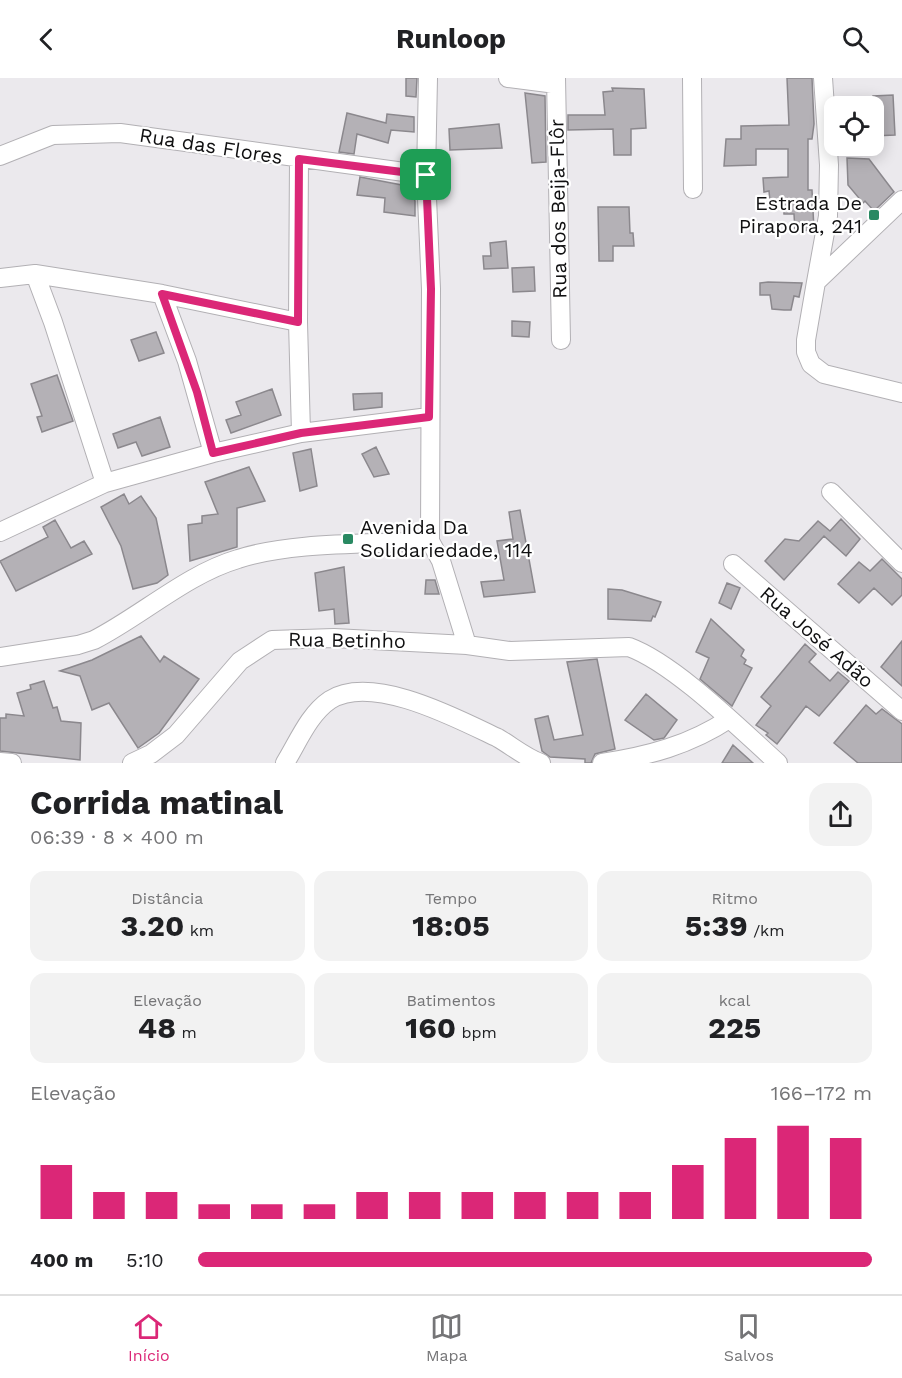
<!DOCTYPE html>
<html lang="pt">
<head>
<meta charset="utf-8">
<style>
	body { margin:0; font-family:"Work Sans",sans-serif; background:#f2f2f2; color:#202124; height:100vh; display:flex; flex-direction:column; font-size:22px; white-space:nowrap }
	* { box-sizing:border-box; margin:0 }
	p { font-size:20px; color:#757577 }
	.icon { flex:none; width:33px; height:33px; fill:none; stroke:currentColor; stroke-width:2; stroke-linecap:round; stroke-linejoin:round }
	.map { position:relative; height:685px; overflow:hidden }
	.sheet { display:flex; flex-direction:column; background:#fff; flex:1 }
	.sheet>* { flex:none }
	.buttons { position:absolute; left:824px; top:18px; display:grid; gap:12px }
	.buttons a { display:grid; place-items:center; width:60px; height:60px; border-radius:12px; background:#fff; box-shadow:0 3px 15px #0003; font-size:30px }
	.pin { position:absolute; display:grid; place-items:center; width:51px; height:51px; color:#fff; margin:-26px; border-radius:12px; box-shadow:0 3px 9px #0006 }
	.round { display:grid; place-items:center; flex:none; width:63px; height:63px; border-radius:18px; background:#f2f2f2 }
	.head { display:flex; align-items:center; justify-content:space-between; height:102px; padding:0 30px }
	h1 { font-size:33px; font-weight:700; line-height:45px }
	.stats { display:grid; grid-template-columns:repeat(3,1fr); gap:9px; height:102px; padding:6px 30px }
	.stats div { display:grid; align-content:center; border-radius:15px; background:#f2f2f2; text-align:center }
	.stats b { font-size:30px; font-weight:700 }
	.stats small { font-size:16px; font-weight:400 }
	.stats p { font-size:16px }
	.chart { height:168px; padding:12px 30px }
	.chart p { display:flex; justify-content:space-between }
	.chart svg { width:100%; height:108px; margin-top:6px; stroke:#db2777; stroke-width:6 }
	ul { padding:0 30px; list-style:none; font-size:20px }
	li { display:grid; grid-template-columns:96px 72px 1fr; align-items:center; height:45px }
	li i { height:15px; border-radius:8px; background:#db2777 }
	header { display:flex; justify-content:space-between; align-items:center; height:78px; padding:0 30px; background:#fff; font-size:27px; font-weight:700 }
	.tabs { display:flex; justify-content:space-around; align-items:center; height:84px; border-top:2px solid #e0e0e0; background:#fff; font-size:16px; color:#757577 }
	.tabs a { display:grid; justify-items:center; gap:3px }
	.tabs .active { color:#db2777 }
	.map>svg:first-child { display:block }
	.building { fill:#b4b1b6; stroke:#8b888d; stroke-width:1.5 }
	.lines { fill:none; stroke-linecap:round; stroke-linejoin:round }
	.minor-casing { stroke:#b2b0b4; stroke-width:20 }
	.minor { stroke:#fff; stroke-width:18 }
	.route-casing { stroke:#fff; stroke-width:12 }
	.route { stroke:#db2777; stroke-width:8 }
	.poi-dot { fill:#298962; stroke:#fff; stroke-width:2 }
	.labels { text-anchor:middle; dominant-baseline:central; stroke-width:4.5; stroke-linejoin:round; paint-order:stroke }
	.street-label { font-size:20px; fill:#101011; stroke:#fff }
	.poi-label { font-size:20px; fill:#101011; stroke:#fff; text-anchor:end }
</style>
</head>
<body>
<header><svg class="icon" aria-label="back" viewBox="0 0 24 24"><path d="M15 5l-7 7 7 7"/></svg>Runloop<svg class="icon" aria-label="search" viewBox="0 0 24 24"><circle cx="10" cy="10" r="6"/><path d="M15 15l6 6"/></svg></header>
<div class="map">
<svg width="902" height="685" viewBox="0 0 902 685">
	<rect width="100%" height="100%" fill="#ebe9ed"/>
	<path class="building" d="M406,0H417L416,19L406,18Z
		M787,0H812L814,46L812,61H808V112H812L814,152L795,153L794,136H784L783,122L770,123L769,113L764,114L763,100L788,99V71H756V87L724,88L726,61H741V48L789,47Z
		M612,10L644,11L646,50L631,51V77H614L613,51L568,52V37H605L603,14L613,13Z
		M525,15L545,18L546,84L532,85Z
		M893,17L895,57L873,58V18Z
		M347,35L386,45L387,36L414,39V54L391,52L388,65L357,56L354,76L339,74Z
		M499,46L502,70L450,72L449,51Z
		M847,80L869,81L894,114L874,133L865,123L863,125L848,107Z
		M360,99L407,108L415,123V138L384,134L385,120L357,117Z
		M598,129H629L630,155H633L634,168H613V183H599Z
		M506,163L508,190L484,191L483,178H491L490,165Z
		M534,189L535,213L513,214L512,190Z
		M760,205L768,204L802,205L799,219L794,218L791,232H784L772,231L770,217H760Z
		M512,243L530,244L529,259L512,258Z
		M156,254L164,275L139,283L131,262Z
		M57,297L73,343L42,354L37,339L42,338L31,306Z
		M272,311L281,337L231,355L226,342L241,337L236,324Z
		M382,315V329L354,332L353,316Z
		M160,339L170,369L142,378L136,364L118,370L113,356Z
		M376,369L389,396L374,399L362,376Z
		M311,371L317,408L300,413L293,375Z
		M249,389L265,423L237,430V469L190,483L188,447L202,445V438L218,436L205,404Z
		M124,416L129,426L141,418L156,440L168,497L157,505L133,511L121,468L101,429Z
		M520,432L535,514L484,519L481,504L504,502L497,463L513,461L509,434Z
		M841,441L860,461L846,478L824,458L784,502L765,483L785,461L799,463L818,443L830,453Z
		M55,442L71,470L84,463L92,476L16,513L0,483L48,459L43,449Z
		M882,481L902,501V517L892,527L874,510L859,525L838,506L859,484L870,493Z
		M344,489L349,545L335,546L334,531L319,533L315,495Z
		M426,502H435L439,516H425Z
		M727,505L740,510L731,531L719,525Z
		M608,511L622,512L661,524L655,539L653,538L651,543L608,541Z
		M711,541L744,572L741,578L746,582L744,586L752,590L732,628L700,601L709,580L696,574Z
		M141,558L160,584L164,578L199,601L159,655L138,670L109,625L92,632L80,598L60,593L92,582Z
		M902,563V608L881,589Z
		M805,566L816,576L809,584L830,603L838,594L849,603L819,638L806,628L777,666L766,657L768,655L756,647L771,628L761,619Z
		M597,581L615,671L595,676L591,685H585V681L550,679L542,673L535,641L548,638L554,662L583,657L567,584Z
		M44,603L53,630L57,629L61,643L81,645L80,682L0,673V640H6V636L24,638L17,615L31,611L30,607Z
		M646,616L677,642L664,660L654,662L625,642Z
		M866,627L876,636L882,631L902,646V685H858L834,665Z
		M733,667L753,685H722Z"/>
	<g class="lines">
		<defs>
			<path id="minor" d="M428,0L426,97L431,211L430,463
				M508,0L556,6
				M556,0L561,262
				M692,0L693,111
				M0,78L53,57L120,55L426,97
				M299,81L298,244L301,355
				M902,122L816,204L806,262V274L811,286L824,296L902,315
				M35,196L53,244L105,405
				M0,200L35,196L162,216L298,244
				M816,204L828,138L829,87L823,0
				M162,216L187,283L213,375
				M831,414L902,485
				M0,454L105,405L213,375L301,355L429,339
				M733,486L902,633
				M0,579L78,567L94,562C141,538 187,496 238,481C294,463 370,467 430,463L441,483L467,567L510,573L629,569C675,586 740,651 778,685
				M0,684L12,685
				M132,685L151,676L176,657L240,583L272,562L334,560L467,567
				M285,685C298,664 309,636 330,622C372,595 458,641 498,660C512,668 526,680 541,685
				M602,685C648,678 690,667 729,641"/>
		</defs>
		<use href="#minor" class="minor-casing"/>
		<use href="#minor" class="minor"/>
	</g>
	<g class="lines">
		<defs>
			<path id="route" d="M299,81L426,97L431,211L429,339L301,355L213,375L197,314L162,216L298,244Z"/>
		</defs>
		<use href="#route" class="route-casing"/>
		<use href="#route" class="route"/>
	</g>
	<g class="poi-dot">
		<rect x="868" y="131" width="12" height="12" rx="3"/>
		<rect x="342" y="455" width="12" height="12" rx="3"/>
	</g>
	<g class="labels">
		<g class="street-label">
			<text transform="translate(211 68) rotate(9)">Rua das Flores</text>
			<text transform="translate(558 131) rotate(-91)">Rua dos Beija-Flôr</text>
			<text transform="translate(817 559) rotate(41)">Rua José Adão</text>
			<text transform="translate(347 562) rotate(1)">Rua Betinho</text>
		</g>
		<g class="poi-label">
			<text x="862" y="125">Estrada De<tspan x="862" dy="23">Pirapora, 241</tspan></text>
			<text x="360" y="449" text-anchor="start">Avenida Da<tspan x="360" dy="23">Solidariedade, 114</tspan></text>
		</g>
	</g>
</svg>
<div class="buttons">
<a><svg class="icon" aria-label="locate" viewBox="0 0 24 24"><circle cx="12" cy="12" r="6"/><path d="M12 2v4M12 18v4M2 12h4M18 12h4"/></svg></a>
</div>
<div class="pin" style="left:426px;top:97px;background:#1e9e55"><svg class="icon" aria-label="arrive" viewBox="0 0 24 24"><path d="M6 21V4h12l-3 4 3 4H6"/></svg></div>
</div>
<section class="sheet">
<div class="head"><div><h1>Corrida matinal</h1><p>06:39 · 8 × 400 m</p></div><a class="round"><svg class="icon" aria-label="share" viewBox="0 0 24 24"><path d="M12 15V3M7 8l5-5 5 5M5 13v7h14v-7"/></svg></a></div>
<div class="stats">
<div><p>Distância</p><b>3.20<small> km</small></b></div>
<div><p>Tempo</p><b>18:05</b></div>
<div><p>Ritmo</p><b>5:39<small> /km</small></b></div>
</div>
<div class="stats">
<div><p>Elevação</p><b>48<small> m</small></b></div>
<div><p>Batimentos</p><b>160<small> bpm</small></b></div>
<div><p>kcal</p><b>225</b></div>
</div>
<div class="chart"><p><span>Elevação</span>166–172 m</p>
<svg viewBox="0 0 160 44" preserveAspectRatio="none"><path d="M5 44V22M15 44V33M25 44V33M35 44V38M45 44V38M55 44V38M65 44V33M75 44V33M85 44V33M95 44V33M105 44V33M115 44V33M125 44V22M135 44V11M145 44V6M155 44V11"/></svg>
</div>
<ul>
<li><b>400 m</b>5:10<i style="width:100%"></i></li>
</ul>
</section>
<nav class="tabs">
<a class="active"><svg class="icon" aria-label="home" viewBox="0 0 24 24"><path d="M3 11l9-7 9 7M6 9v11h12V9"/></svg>Início</a>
<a><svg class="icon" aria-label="map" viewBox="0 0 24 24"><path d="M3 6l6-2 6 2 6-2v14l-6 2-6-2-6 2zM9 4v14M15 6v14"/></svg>Mapa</a>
<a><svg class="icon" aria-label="saved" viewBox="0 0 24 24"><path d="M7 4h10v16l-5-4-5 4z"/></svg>Salvos</a>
</nav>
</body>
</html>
